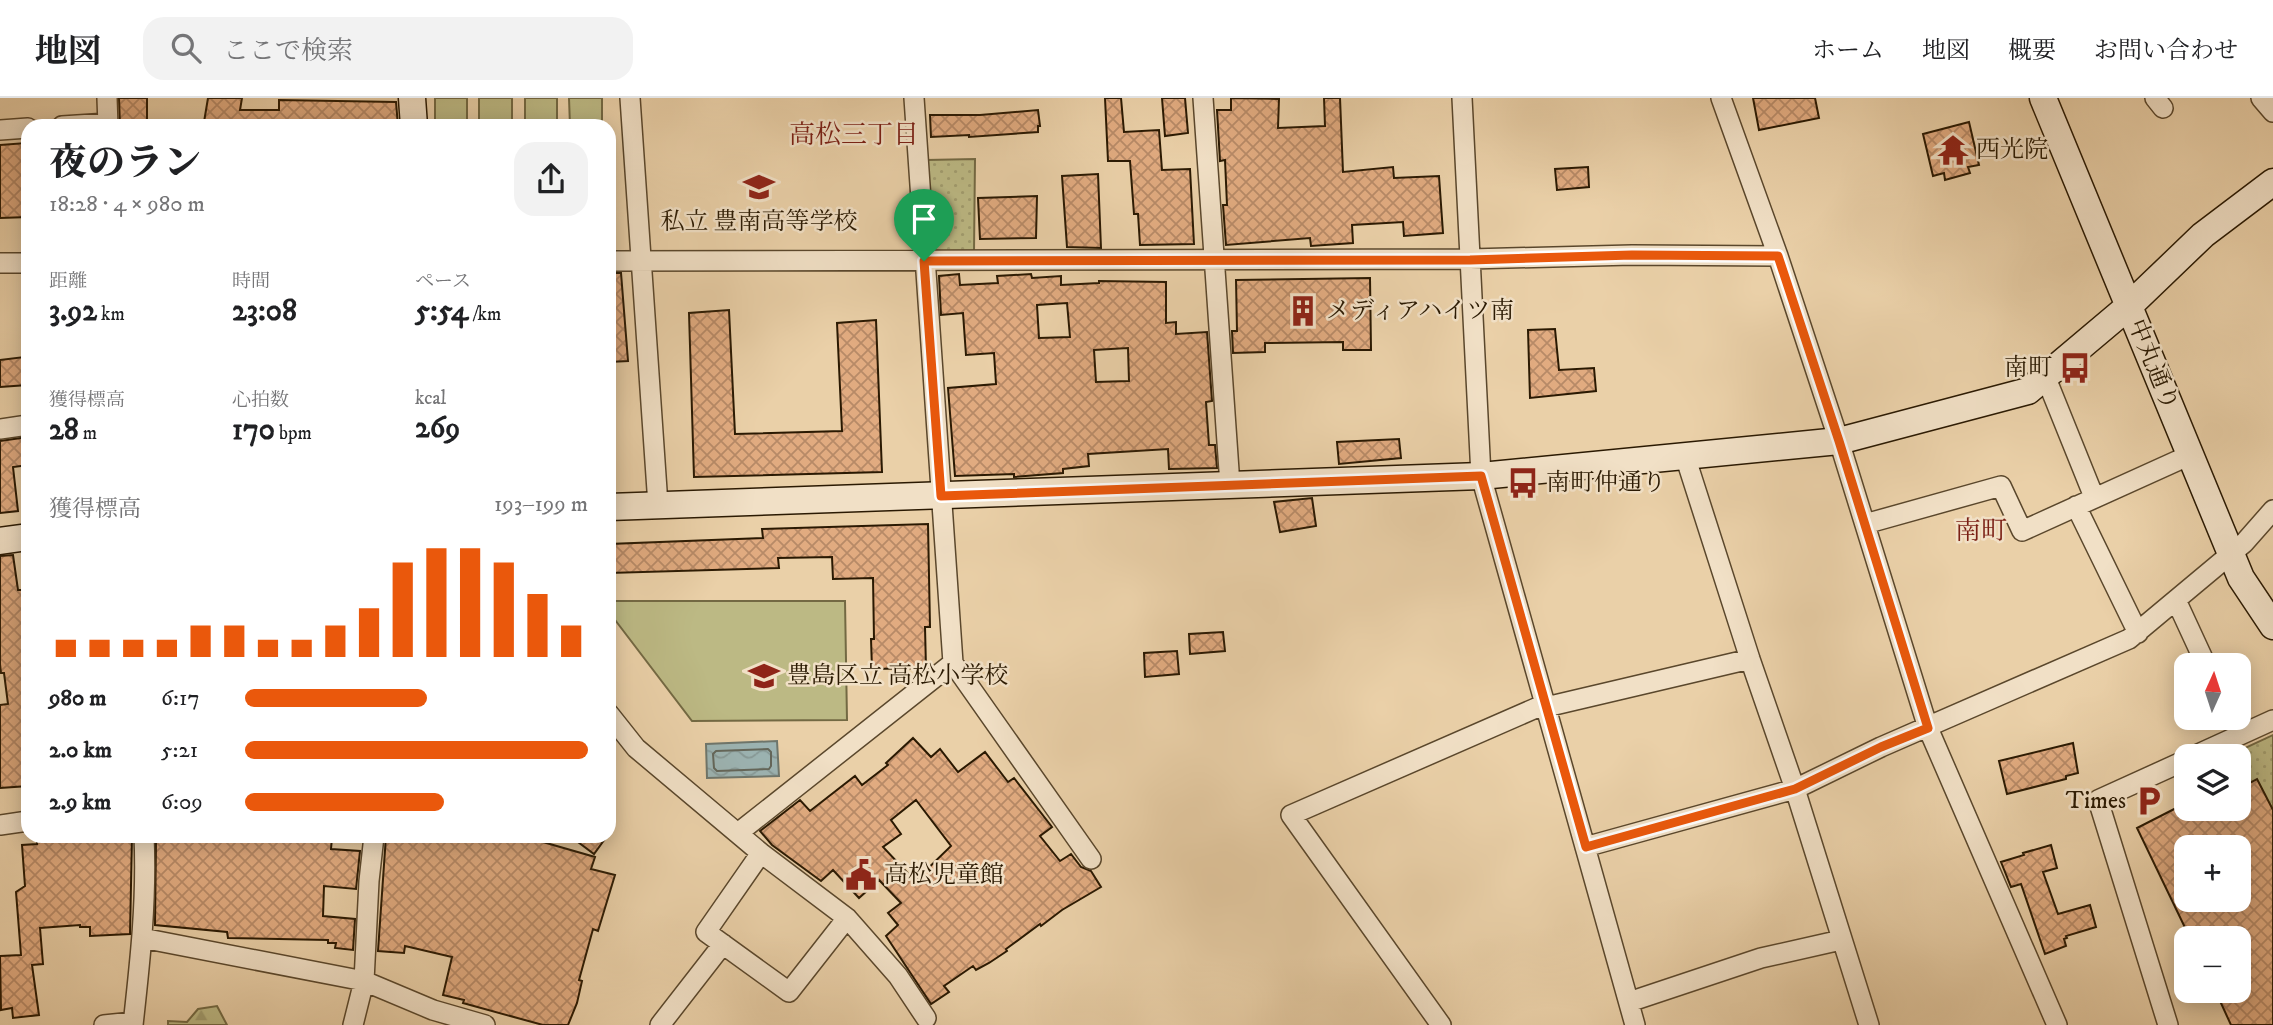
<!DOCTYPE html>
<html lang="ja">
<head>
<meta charset="utf-8">
<style>
	body { margin:0; font-family:"IM FELL DW Pica","Noto Serif JP",serif; background:#f2f2f2; color:#202124; height:100vh; display:flex; flex-direction:column; font-size:26px; white-space:nowrap }
	* { box-sizing:border-box; margin:0 }
	p { font-size:23px; color:#757577 }
	.icon { flex:none; width:38px; height:38px; fill:none; stroke:currentColor; stroke-width:2; stroke-linecap:round; stroke-linejoin:round }
	.map { position:relative; flex:1; overflow:hidden }
	.details { position:absolute; left:21px; top:21px; width:595px; height:724px; display:flex; flex-direction:column; background:#fff; border-radius:21px; box-shadow:0 4px 18px #0003 }
	.details>* { flex:none }
	.needle { width:46px; rotate:3deg }
	.buttons { position:absolute; left:2174px; top:555px; display:grid; gap:14px }
	.buttons a { display:grid; place-items:center; width:77px; height:77px; border-radius:14px; background:#fff; box-shadow:0 4px 18px #0003; font-size:35px }
	.pin { position:absolute; display:grid; place-items:center; width:60px; height:60px; color:#fff; margin:-72px -30px; border-radius:50% 50% 50% 0; rotate:-45deg; box-shadow:0 0 7px #0007 }
	.pin .icon { rotate:45deg }
	.round { display:grid; place-items:center; flex:none; width:74px; height:74px; border-radius:21px; background:#f2f2f2 }
	.head { display:flex; align-items:center; justify-content:space-between; height:119px; padding:0 28px }
	h1 { font-size:38px; font-weight:800; line-height:52px }
	.metrics { display:grid; grid-template-columns:repeat(3,1fr); gap:10px; height:119px; padding:7px 28px }
	.metrics div { display:grid; align-content:center }
	.metrics b { font-size:30px; font-weight:800 }
	.metrics small { font-size:19px; font-weight:400 }
	.metrics p { font-size:19px }
	.chart { height:196px; padding:14px 28px }
	.chart p { display:flex; justify-content:space-between }
	.chart svg { width:100%; height:126px; margin-top:7px; stroke:#ea580c; stroke-width:6 }
	ul { padding:0 28px; list-style:none; font-size:23px }
	li { display:grid; grid-template-columns:112px 84px 1fr; align-items:center; height:52px }
	li i { height:18px; border-radius:9px; background:#ea580c }
	header { display:flex; align-items:center; gap:42px; box-sizing:border-box; height:98px; padding:0 35px; background:#fff; border-bottom:2px solid #e0e0e0 }
	header strong { font-size:33px }
	nav { display:flex; gap:38px; margin-inline-start:auto; font-size:24px }
	.search { width:490px; height:63px; background:#f2f2f2; display:flex; align-items:center; gap:18px; box-sizing:border-box; padding:0 24px; border-radius:21px; color:#757577; font-size:26px }
	.map>svg:first-child { display:block }
	.green { fill:url(#green-dots); stroke:#736943; stroke-width:2 }
	.forest { fill:url(#forest-firs); stroke:#736943; stroke-width:2 }
	.pitch { fill:#bcb984; stroke:#736943; stroke-width:2 }
	.water { fill:url(#water-waves); stroke:#6e766c; stroke-width:2 }
	.lines { fill:none; stroke-linecap:round; stroke-linejoin:round }
	.shore { stroke:#63665a; stroke-width:2 }
	.building { fill:url(#building-cross-hatch); stroke:#2a1902; stroke-width:2; fill-rule:evenodd }
	.street-casing { stroke:#5a472c; stroke-width:22 }
	.secondary-casing { stroke:#2a1902; stroke-width:29 }
	.street { stroke:#f1e0c6; stroke-width:19 }
	.secondary { stroke:#f1e0c6; stroke-width:26 }
	.route-casing { stroke:#fff; stroke-width:14 }
	.route { stroke:#ea580c; stroke-width:9 }
	.labels { text-anchor:middle; dominant-baseline:central; stroke-width:5; stroke-linejoin:round; paint-order:stroke }
	.poi-label { font-size:24px; fill:#2a1902; stroke:#f1e0c6; text-anchor:start }
	.street-label { font-size:24px; fill:#2a1902; stroke:#f1e0c6 }
	.neighbourhood-label { font-size:26px; fill:#7a1f14; stroke:#f1e0c6 }
</style>
</head>
<body>
<header>
<strong>地図</strong>
<div class="search"><svg class="icon" aria-label="search" viewBox="0 0 24 24"><circle cx="10" cy="10" r="6"/><path d="M15 15l6 6"/></svg>ここで検索</div>
<nav><a>ホーム</a><a>地図</a><a>概要</a><a>お問い合わせ</a></nav>
</header>
<div class="map">
<svg width="2273" height="927" viewBox="0 0 2273 927">
	<defs>
		<pattern id="green-dots" width="8" height="8" patternUnits="userSpaceOnUse" patternTransform="scale(1.75)"><rect width="8" height="8" fill="#bcb984"/><path d="M2 2h.1M6 6h.1" fill="none" stroke="#a29e70" stroke-width="1.8" stroke-linecap="round"/></pattern>
		<pattern id="forest-firs" width="22" height="20" patternUnits="userSpaceOnUse" patternTransform="scale(1.75)"><rect width="22" height="20" fill="#bcb984"/><path d="M5 1l3.5 6h-7zM16 11l3.5 6h-7z" fill="#a29e70"/></pattern>
		<pattern id="water-waves" width="16" height="10" patternUnits="userSpaceOnUse" patternTransform="scale(1.75)"><rect width="16" height="10" fill="#9cb4b3"/><path d="M0 5q4-4 8 0t8 0" fill="none" stroke="#879a98"/></pattern>
		<pattern id="building-cross-hatch" width="8" height="8" patternUnits="userSpaceOnUse" patternTransform="scale(1.75)"><rect width="8" height="8" fill="#e1ab80"/><path d="M0 0l8 8M0 8l8-8" fill="none" stroke="#b78a67"/></pattern>
	</defs>
	<rect width="100%" height="100%" fill="#ead0a8"/>
	<filter id="stains"><feTurbulence type="fractalNoise" baseFrequency=".00286" numOctaves="4"/><feColorMatrix values="0 0 0 0 .2 0 0 0 0 .09 0 0 0 0 .02 0 0 0 .5 -.17"/></filter>
	<radialGradient id="worn" r=".72"><stop offset=".6" stop-color="#630" stop-opacity="0"/><stop offset="1" stop-color="#630" stop-opacity=".3"/></radialGradient>
	<path class="green" d="M975,61L974,154L932,153L927,62Z
		M2273,637V709L2254,720L2238,690V658H2228Z"/>
	<path class="forest" d="M217,908L227,927H168V923L187,924L198,911Z"/>
	<path class="pitch" d="M435,0H467V28H435Z
		M479,0H512V28H479Z
		M525,0H557V28H525Z
		M569,0H602V28H570Z
		M609,503H845L847,622L692,623L609,514Z"/>
	<path class="water" d="M777,643L779,678L707,680L706,646Z"/>
	<g class="lines">
		<path class="shore" d="M768,651L771,654V668L769,671L717,673L714,670L713,656L716,653Z"/>
	</g>
	<path class="building" d="M119,0H147V28H120Z
		M208,0H242L240,12H279V2L396,4L398,28H233L204,24Z
		M1105,0H1121L1124,34L1159,32L1162,72L1190,71L1194,146L1140,147L1138,116H1134L1130,63H1108Z
		M1162,0H1185L1188,35L1165,38Z
		M1231,0L1279,1L1278,30L1325,28L1324,0H1340L1343,74L1393,69L1394,80L1439,78L1443,135L1404,138L1403,124L1352,127L1353,145L1311,148L1310,140L1226,147L1223,107H1227L1225,62L1220,63L1217,12H1231Z
		M1753,0H1815L1819,20L1759,32Z
		M1038,12L1040,28H1038V34L969,39V37L931,39L930,17H980Z
		M1969,24L1979,67L1968,69L1970,75L1945,82L1944,75L1933,78L1923,36Z
		M26,45L28,119L0,120V47Z
		M1588,69L1589,89L1557,92L1555,71Z
		M1098,76L1101,150L1067,149L1062,78Z
		M1037,98L1036,140L980,141L978,100Z
		M609,175H621L628,263L609,264Z
		M959,176L960,187L998,185L997,178L1031,176L1032,180L1061,178V187L1099,185V183L1166,184V225L1176,224V236L1207,234L1212,303L1206,304L1209,347H1215L1217,370L1169,371L1168,351L1088,356L1089,368L1063,371V375L1014,379V376L955,378L948,290L996,286L994,255L966,257L963,215L941,217L939,178ZM1067,205L1070,239L1039,240L1037,207ZM1128,250L1129,283L1096,284L1094,252Z
		M1370,180L1371,252H1343V244L1265,245V254L1233,255L1232,233H1237L1236,182Z
		M729,212L735,336L842,333L837,225L876,222L882,374L694,379L689,215Z
		M1555,231L1559,272L1594,270L1596,293L1530,300L1528,232Z
		M24,259L27,287L0,289V262Z
		M28,339V367L13,369L18,413L0,415V343Z
		M1399,341L1401,360L1339,366L1337,344Z
		M1312,400L1316,428L1280,434L1274,404Z
		M928,426L930,529H925L926,570L872,571L871,541H874L873,480L833,481L832,459L778,460L779,470L609,475V446L763,440L762,431Z
		M13,457L18,492H24L28,520V688L0,690V607L8,606L4,575H1L0,566V458Z
		M1223,534L1225,553L1190,556L1189,536Z
		M1177,553L1179,576L1145,579L1144,555Z
		M913,640L931,659L940,651L958,674L985,654L1008,684L1014,680L1052,729L1040,738L1060,763L1071,756L1081,769L1091,773L1101,789L1062,812L1041,828L1040,826L1006,851L1007,853L989,865L976,872L973,868L944,888L949,894L931,906L886,838L898,827L888,815L901,805L879,782L859,800L833,772L821,783L772,747L760,733L800,702L810,713L855,678L862,687L888,667L886,665ZM916,702L951,748L915,783L883,749L901,736L891,722Z
		M2073,645L2078,675L2066,678V681L2007,696L1999,663Z
		M2257,681L2273,712V927H2231L2215,892H2238V840H2190L2137,730L2186,705V710H2238V691ZM2186,749H2238V802H2186Z
		M37,738H132L130,836L90,838V829H80V827L40,830L43,866L32,867L39,917L13,920L12,910L1,912L0,858L21,857L16,794L25,788L22,747L37,746Z
		M156,738H313L332,740L331,751L360,753L356,791L324,788L323,818L355,821L353,852L335,850L336,845H328V842L228,840L227,834L155,827Z
		M386,738H522L595,759L591,771L615,777L598,833L593,831L579,882L582,883L577,905L568,927H543L463,905L464,902L443,897L452,859L405,848L404,855L378,853Z
		M570,738H607L594,756Z
		M2051,747L2057,770L2043,774L2058,816L2090,807L2096,829L2066,838L2067,840L2064,841L2066,848L2045,856L2021,786L2011,789L2001,764L2024,757L2023,755Z"/>
	<g class="lines">
		<defs>
			<path id="street" d="M107,0L108,28
				M630,0L658,407
				M1203,0L1230,387
				M1462,0L1481,378L1635,927
				M1721,0L1778,158L1839,343L1928,630L2057,927
				M2155,0L2163,10
				M2261,0L2273,14
				M62,28L108,25
				M0,32L28,30
				M609,163L1470,161L1632,157L1778,158
				M0,165H28
				M2046,280L2094,399
				M0,331L28,327
				M1685,358L1750,561L1795,691L1869,927
				M2076,408L2138,535
				M1865,426L2001,388L2022,433L2190,357
				M2176,502L2206,567
				M953,565L1091,761
				M1546,609L1750,561
				M609,616L636,650L761,755L847,820L898,878L926,920
				M2194,658L2273,622
				M0,727L28,723
				M738,735L953,565L914,0
				M1585,749L1795,691L1881,649L2129,541L2244,445L2273,412
				M761,755L706,834L789,894L847,820
				M142,840L364,883L433,912L485,927
				M1629,904L1761,860L1841,842
				M104,927L133,924
				M133,927C140,864 147,802 144,738
				M353,927L364,883L369,783L374,738
				M660,927L723,846
				M1441,927L1291,717L1545,606
				M2168,927L2098,702L2186,662"/>
			<path id="secondary" d="M412,0L414,28
				M2043,0L2241,480L2273,528
				M609,409L1481,378L1839,343L2028,293L2129,208L2203,137L2273,84
				M0,443L28,439"/>
		</defs>
		<use href="#street" class="street-casing"/>
		<use href="#secondary" class="secondary-casing"/>
		<use href="#street" class="street"/>
		<use href="#secondary" class="secondary"/>
	</g>
	<g class="lines">
		<defs>
			<path id="route" d="M1632,157L1778,158L1839,343L1928,630L1881,649L1795,691L1586,749L1481,378L941,398L924,163L1470,162Z"/>
		</defs>
		<use href="#route" class="route-casing"/>
		<use href="#route" class="route"/>
	</g>
	<defs>
		<symbol id="temple-bare" viewBox="-9 -9 18 18"><path d="M0-6L5-2H3V0L6.5 2.5H4V6H1.5V3h-3V6H-4V2.5H-6.5L-3 0V-2H-5Z" fill="#8f2418" stroke="#f1e0c6" stroke-width="2.5" paint-order="stroke"/></symbol>
		<symbol id="school-bare" viewBox="-9 -9 18 18"><path d="M0-5L7-2L0 1L-7-2ZM-4 1L0 2.5L4 1V4Q0 6-4 4Z" fill="#8f2418" stroke="#f1e0c6" stroke-width="2.5" paint-order="stroke"/></symbol>
		<symbol id="building-bare" viewBox="-9 -9 18 18"><path d="M-4-6H4V6H1V3H-1V6H-4ZM-2.5-4.3h1.7v1.8h-1.7ZM.8-4.3h1.7v1.8H.8ZM-2.5-1h1.7V.8h-1.7ZM.8-1h1.7V.8H.8Z" fill="#8f2418" stroke="#f1e0c6" stroke-width="2.5" paint-order="stroke"/></symbol>
		<symbol id="bus-bare" viewBox="-9 -9 18 18"><path d="M-5-6H5V4H4V6H2V4H-2V6H-4V4H-5ZM-3.5-4V0h7V-4ZM-3.5 1.2v1.5H-2V1.2ZM2 1.2v1.5H3.5V1.2Z" fill="#8f2418" stroke="#f1e0c6" stroke-width="2.5" paint-order="stroke"/></symbol>
		<symbol id="parking-bare" viewBox="-9 -9 18 18"><path d="M-3.5-5.5H1a3.5 3.5 0 0 1 0 7H-1V5.5H-3.5ZM-1-3.4V-.6H.8a1.4 1.4 0 0 0 0-2.8Z" fill="#8f2418" stroke="#f1e0c6" stroke-width="2.5" paint-order="stroke"/></symbol>
		<symbol id="civic-bare" viewBox="-9 -9 18 18"><path d="M-.6-6.5H3V-4.5H.6V-3L4-1V1h2V6H-6V1h2V-1L-.6-3ZM-1.2 2.5V6h2.4V2.5Z" fill="#8f2418" stroke="#f1e0c6" stroke-width="2.5" paint-order="stroke"/></symbol>
	</defs>
	<g fill-rule="evenodd">
		<use href="#temple-bare" x="1931" y="30" width="44" height="44"/>
		<use href="#school-bare" x="737" y="67" width="44" height="44"/>
		<use href="#building-bare" x="1281" y="191" width="44" height="44"/>
		<use href="#bus-bare" x="2053" y="248" width="44" height="44"/>
		<use href="#bus-bare" x="1501" y="363" width="44" height="44"/>
		<use href="#school-bare" x="742" y="556" width="44" height="44"/>
		<use href="#parking-bare" x="2127" y="681" width="44" height="44"/>
		<use href="#civic-bare" x="839" y="755" width="44" height="44"/>
	</g>
	<g class="labels">
		<g class="poi-label">
			<text x="1976" y="52">西光院</text>
			<text x="759" y="124" text-anchor="middle">私立 豊南高等学校</text>
			<text x="1326" y="213">メディアハイツ南</text>
			<text x="2052" y="270" text-anchor="end">南町</text>
			<text x="1546" y="385">南町仲通り</text>
			<text x="787" y="578">豊島区立 高松小学校</text>
			<text x="2126" y="703" text-anchor="end">Times</text>
			<text x="884" y="777">高松児童館</text>
		</g>
		<g class="street-label">
			<text transform="translate(2153 267) rotate(68)">中丸通り</text>
		</g>
		<g class="neighbourhood-label">
			<text x="854" y="37">高松三丁目</text>
			<text x="1981" y="433">南町</text>
		</g>
	</g>
	<rect width="100%" height="100%" filter="url(#stains)"/>
	<rect width="100%" height="100%" fill="url(#worn)"/>
</svg>
<div class="buttons">
<a><svg class="needle" viewBox="-14 -14 28 28"><path d="M0-13l5 13h-10z" fill="#e53935"/><path d="M0 13l5-13h-10z" fill="#757577"/></svg></a>
<a><svg class="icon" aria-label="layers" viewBox="0 0 24 24"><path d="M12 4l9 5-9 5-9-5zM3 14l9 5 9-5"/></svg></a>
<a>+</a>
<a>−</a>
</div>
<div class="pin" style="left:924px;top:163px;background:#1e9e55"><svg class="icon" aria-label="arrive" viewBox="0 0 24 24"><path d="M6 21V4h12l-3 4 3 4H6"/></svg></div>
<section class="details">
<div class="head"><div><h1>夜のラン</h1><p>18:28 · 4 × 980 m</p></div><a class="round"><svg class="icon" aria-label="share" viewBox="0 0 24 24"><path d="M12 15V3M7 8l5-5 5 5M5 13v7h14v-7"/></svg></a></div>
<div class="metrics">
<div><p>距離</p><b>3.92<small> km</small></b></div>
<div><p>時間</p><b>23:08</b></div>
<div><p>ペース</p><b>5:54<small> /km</small></b></div>
</div>
<div class="metrics">
<div><p>獲得標高</p><b>28<small> m</small></b></div>
<div><p>心拍数</p><b>170<small> bpm</small></b></div>
<div><p>kcal</p><b>269</b></div>
</div>
<div class="chart"><p><span>獲得標高</span>193–199 m</p>
<svg viewBox="0 0 160 44" preserveAspectRatio="none"><path d="M5 44V38M15 44V38M25 44V38M35 44V38M45 44V33M55 44V33M65 44V38M75 44V38M85 44V33M95 44V27M105 44V11M115 44V6M125 44V6M135 44V11M145 44V22M155 44V33"/></svg>
</div>
<ul>
<li><b>980 m</b>6:17<i style="width:53%"></i></li>
<li><b>2.0 km</b>5:21<i style="width:100%"></i></li>
<li><b>2.9 km</b>6:09<i style="width:58%"></i></li>
</ul>
</section>
</div>
</body>
</html>
